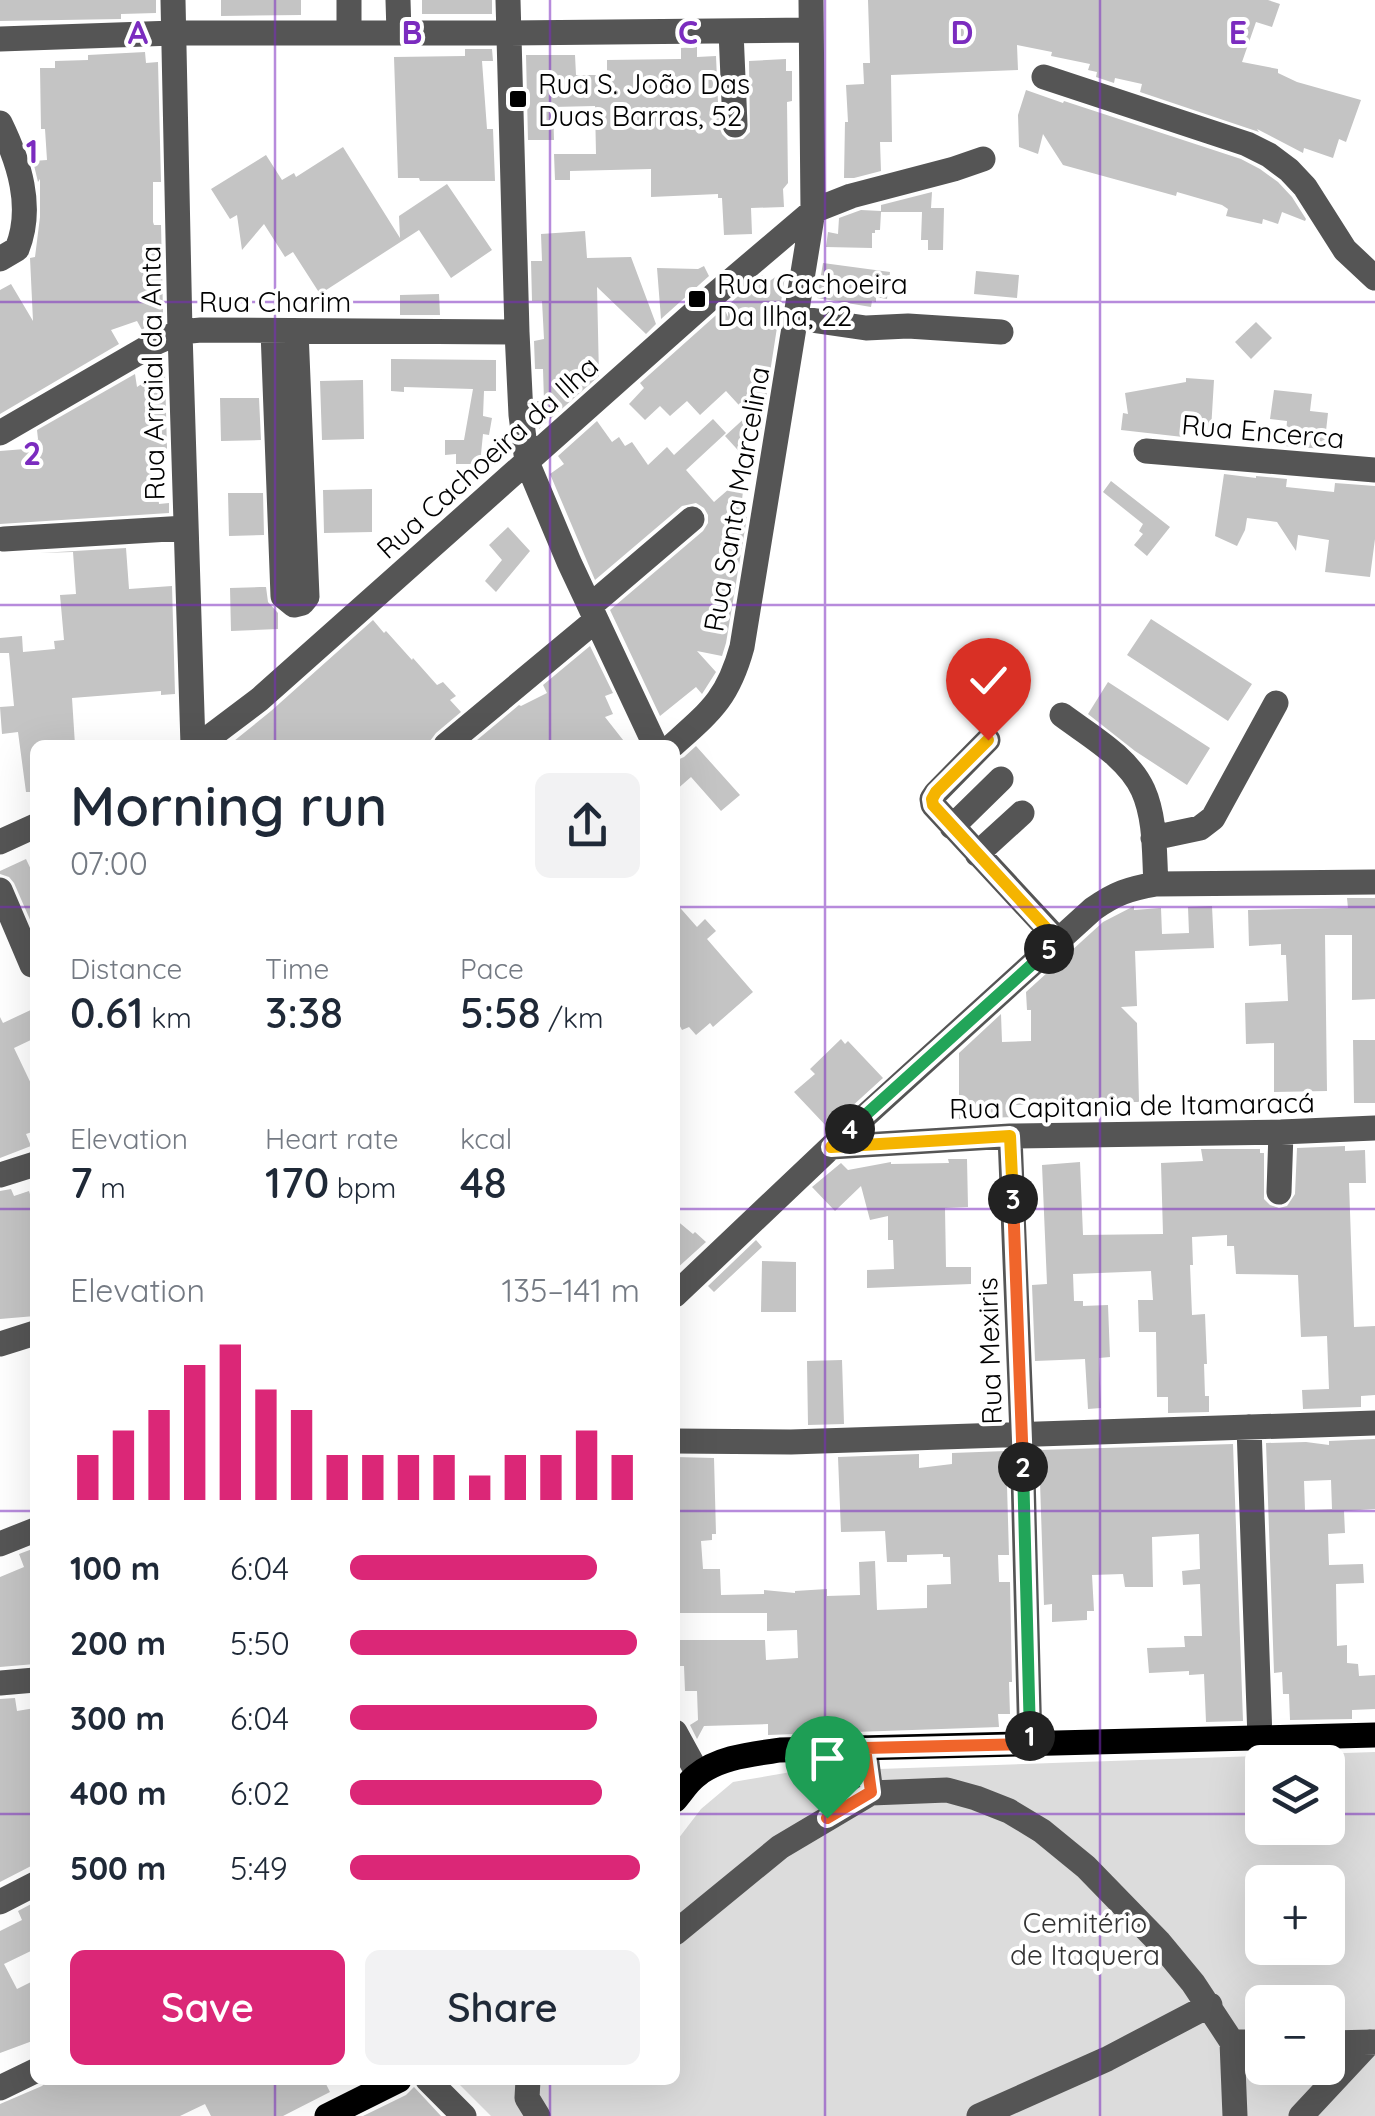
<!DOCTYPE html>
<html lang="en">
<head>
<meta charset="utf-8">
<style>
	body { margin:0; font-family:Quicksand,sans-serif; background:#f2f2f3; color:#1f2937; height:100vh; display:flex; flex-direction:column; font-size:38px; white-space:nowrap }
	* { box-sizing:border-box; margin:0 }
	p { font-size:32px; color:#747a83 }
	.icon { flex:none; width:55px; height:55px; fill:none; stroke:currentColor; stroke-width:2; stroke-linecap:round; stroke-linejoin:round }
	.map { position:relative; flex:1; overflow:hidden }
	.sheet { position:absolute; left:30px; top:740px; width:650px; height:1345px; display:flex; flex-direction:column; background:#fff; border-radius:15px; box-shadow:0 10px 40px #0002 }
	.sheet>* { flex:none }
	.buttons { position:absolute; left:1245px; top:1745px; display:grid; gap:20px }
	.buttons a { display:grid; place-items:center; width:100px; height:100px; border-radius:15px; background:#fff; box-shadow:0 10px 40px #0002; font-size:50px }
	.pin { position:absolute; display:grid; place-items:center; width:85px; height:85px; color:#fff; margin:-102px -42px; border-radius:50% 50% 50% 0; rotate:-45deg; box-shadow:0 0 10px #0007 }
	.pin .icon { rotate:45deg }
	.km { position:absolute; width:50px; height:50px; margin:-25px; border-radius:50%; background:#222; color:#fff; font-size:28px; line-height:50px; text-align:center }
	.round { display:grid; place-items:center; flex:none; width:105px; height:105px; border-radius:15px; background:#f2f2f3 }
	.head { display:flex; align-items:center; justify-content:space-between; height:170px; padding:0 40px }
	h1 { font-size:55px; font-weight:600; line-height:75px }
	.metrics { display:grid; grid-template-columns:repeat(3,1fr); gap:15px; height:170px; padding:10px 40px }
	.metrics div { display:grid; align-content:center }
	.metrics b { font-size:42px; font-weight:600 }
	.metrics small { font-size:28px; font-weight:400 }
	.metrics p { font-size:28px }
	.chart { height:280px; padding:20px 40px }
	.chart p { display:flex; justify-content:space-between }
	.chart svg { width:100%; height:180px; margin-top:10px; stroke:#db2777; stroke-width:6 }
	.button { display:flex; gap:20px; margin-top:auto; padding:20px 40px }
	.button a { flex:1; height:115px; border-radius:15px; background:#db2777; color:#fff; font-size:40px; font-weight:600; line-height:115px; text-align:center }
	.button a+a { background:#f2f2f3; color:#1f2937 }
	ul { padding:0 40px; list-style:none; font-size:32px }
	li { display:grid; grid-template-columns:160px 120px 1fr; align-items:center; height:75px }
	li i { height:25px; border-radius:12px; background:#db2777 }
	.map>svg:first-child { display:block }
	.green { fill:#dcdcdc; fill-rule:evenodd }
	.building { fill:#c4c4c4; fill-rule:evenodd }
	.lines { fill:none; stroke-linecap:round; stroke-linejoin:round }
	.minor { stroke:#555; stroke-width:25 }
	.major { stroke:#000; stroke-width:25 }
	.split-1-casing { stroke:#fff; stroke-width:20 }
	.split-2-casing { stroke:#fff; stroke-width:20 }
	.split-3-casing { stroke:#fff; stroke-width:20 }
	.split-4-casing { stroke:#fff; stroke-width:20 }
	.split-5-casing { stroke:#fff; stroke-width:20 }
	.split-6-casing { stroke:#fff; stroke-width:20 }
	.split-1 { stroke:#f0652b; stroke-width:12 }
	.split-2 { stroke:#22a559; stroke-width:12 }
	.split-3 { stroke:#f0652b; stroke-width:12 }
	.split-4 { stroke:#f5b400; stroke-width:12 }
	.split-5 { stroke:#22a559; stroke-width:12 }
	.split-6 { stroke:#f5b400; stroke-width:12 }
	.grid { fill:none; stroke:#7b2cbf; stroke-width:2.5; stroke-opacity:0.55 }
	.poi-dot { fill:#000; stroke:#fff; stroke-width:4 }
	.labels { text-anchor:middle; dominant-baseline:central; stroke-width:8; stroke-linejoin:round; paint-order:stroke }
	.poi-label { font-size:28px; fill:#000; stroke:#fff; text-anchor:start }
	.street-label { font-size:28px; fill:#000; stroke:#fff }
	.park-label { font-size:28px; fill:#333; stroke:#fff }
	.grid-label { font-size:32px; text-anchor:middle; font-weight:bold; fill:#7b2cbf; stroke:#fff; stroke-width:8; stroke-linejoin:round; paint-order:stroke }
</style>
</head>
<body>
<div class="map">
<svg width="1375" height="2116" viewBox="0 0 1375 2116">
	<rect width="100%" height="100%" fill="#fff"/>
	<path class="green" d="M1375,1752V2116H491L455,2080H675V1843L701,1809L733,1782L791,1772ZM1262,1762H1328V1828H1262ZM1262,1882H1328V1948H1262ZM1262,2002H1328V2068H1262Z"/>
	<path class="building" d="M0,0H156V13L121,14V19L0,21Z
		M221,0H301V15L221,16Z
		M422,0H492V14H422Z
		M868,0H1268L1280,4L1272,27L1256,22L1242,62L1278,69V73L1297,82L1361,100L1346,142L1339,139L1333,158L1304,148L1303,153L1257,129L1259,132L1140,92L1142,84L1115,78L1114,83L1096,77L1097,72L1088,70L1090,64L1051,56L1052,52L1017,45L1018,70L891,75L892,142H880L881,171L854,178H844L845,122H848L846,85L864,84L863,63H870Z
		M697,47V57L716,56L719,126L722,134L728,140L743,139L750,132L749,61L786,59V71H792V101L787,102L788,183L783,189L784,207L751,208L752,234L724,235L722,198H718V194L651,197V169L570,171V180H555L554,154H596L595,106L553,107L554,140H528L526,55H575L576,75H607V60L681,59V48Z
		M465,49H492L493,61H482L487,129H493L495,181H420L419,178H398L394,57L465,56Z
		M145,52L146,63L158,62L161,182H153V222L154,225H161L163,313L142,330L137,321L111,330L119,344L0,414V290L11,284L33,321L30,258L35,257L40,217V179L38,182L33,161L47,160L45,129H41L40,68H55V61L88,60V55Z
		M1026,90L1063,103L1064,101L1241,159L1260,169L1278,182L1292,197L1306,219L1305,221L1282,212L1278,224L1263,219L1262,224L1226,216L1228,209L1222,205L1177,192L1176,196L1063,165L1043,134L1038,154L1019,147L1018,115Z
		M343,147L400,238L399,216L447,184L492,250L451,278L419,230L320,294L293,252L285,257L264,224L242,250L237,215L230,219L211,189L266,155L282,180L294,173L296,177Z
		M932,192L931,208H944L943,250H928V240H921L922,212H881L880,230H875V233H872V248L826,247L828,232L838,234L839,218L861,210L881,211V205Z
		M585,231L587,258L631,257L656,324L646,334L597,287L599,376L539,429L537,401H544L543,369H535L534,341L544,339L542,301H532L531,261H542L541,234Z
		M823,263L890,272L887,299L876,297V302L872,301L871,307L817,298Z
		M704,266L709,276L661,319L657,268L698,269Z
		M786,270L761,430L751,419L746,459L725,436L748,415L726,391L700,415L687,401L670,416L660,406L645,420L629,404L644,388L640,383L724,308L728,317V305L762,275L768,282Z
		M976,271L1019,275L1017,298L974,294Z
		M439,294L440,315H400V295Z
		M1256,322L1272,338L1251,359L1235,342Z
		M391,359L496,360V391H484L483,416L492,418L489,435L483,434L480,464H456V454L445,455V440H464L473,389L404,387V392L391,391Z
		M135,374L137,387L155,375L165,374L167,449L154,450L159,504L169,503V513L0,524V451L25,449L38,439L37,430Z
		M1186,378L1214,380L1211,430L1184,429L1183,437L1121,430L1123,413L1128,414L1125,393L1186,382Z
		M363,380L364,439L322,440L320,381Z
		M1274,390L1312,394L1310,411L1328,413L1324,449L1285,446L1287,421L1270,419Z
		M220,398H259L261,440L221,441Z
		M713,419L726,433L686,470L714,502L745,475L740,516L747,517L726,643L722,656L697,651L716,672L702,694L696,687L660,716L610,610L703,531L708,523V515L704,508L696,503L682,506L595,580L550,474L564,464L558,456L597,421L612,442L619,437L625,446L632,442L648,465L667,447L674,455Z
		M1224,474L1256,478V476L1287,479L1286,487L1334,492L1335,483L1375,486V539L1370,577L1325,572L1329,540L1298,535L1296,551L1277,522L1247,518L1245,530L1237,546L1215,536Z
		M1111,481L1170,527L1147,556L1134,545L1143,534L1139,531L1143,524L1103,492Z
		M372,489V532L324,533L323,490Z
		M228,493H263L264,535L229,536Z
		M508,527L530,551L496,592L485,581L502,560L489,545Z
		M126,548L129,589L172,586L175,694L161,695V691L72,698L75,745H35V792H26L18,732L2,734L0,707L14,706L9,653H0V638L22,636L23,652L55,649L54,641L64,640L60,595L76,594L73,552L40,553Z
		M260,587H266L268,602L278,613V629L231,631L230,588Z
		M1151,619L1252,684L1228,721L1127,655Z
		M373,620L384,633L386,631L412,660L413,658L437,685L443,682L456,696L450,700L461,712L436,733L430,741L426,745H229L271,711Z
		M590,646L613,693L605,696L613,714L605,717L627,745H471L519,705L521,706L547,693L543,685Z
		M1108,682L1210,748L1187,785L1135,751L1088,714Z
		M696,746L740,795L721,811L691,777L675,791V761L684,757Z
		M26,859L35,878V931L14,883L9,877L0,874V871Z
		M1347,898H1375V999L1352,1000V935H1325L1327,1091L1274,1092V1043L1246,1044L1245,1003L1288,1001L1286,955H1281V944L1249,946L1248,910L1348,908Z
		M675,902L697,927L705,919L716,931L707,939L753,992L713,1027L710,1023L696,1035L689,1027L682,1030L675,1017Z
		M1134,906V910L1161,908L1162,934L1189,933L1188,907L1212,906L1214,948L1135,951L1137,1006L1121,1007L1137,1023L1139,1102H1122V1114H1103V1103L1014,1105V1117L959,1119V1053L1001,1014L1002,1042L1031,1041V1010H1027L1026,992L1103,922Z
		M35,1008V1038L14,1048L35,1092V1108L30,1110L35,1120V1131L26,1134L31,1146L0,1158V1017L3,1023Z
		M841,1039L845,1044L848,1041L883,1078L828,1128L794,1092L815,1074L810,1069Z
		M1353,1040H1375V1103H1354Z
		M1345,1146V1151L1365,1150L1366,1183H1349L1354,1327L1375,1326V1395L1361,1396V1407L1303,1409L1302,1390L1329,1389L1327,1336L1301,1337L1298,1275L1236,1274L1234,1246H1227V1235L1192,1237L1193,1265H1190L1192,1315L1205,1314L1207,1364H1204L1205,1396H1209V1412L1168,1413V1397H1157L1156,1332H1139L1138,1300H1153L1151,1271L1073,1274L1074,1301H1083V1306L1108,1305L1110,1357L1099,1358L1101,1408L1088,1409L1085,1359L1035,1361L1032,1285L1047,1284L1042,1165L1080,1162L1083,1235L1163,1234L1161,1163L1203,1161L1201,1149H1260V1153H1264V1199L1270,1205L1279,1208L1287,1206L1295,1194L1297,1148Z
		M948,1159H967L968,1207L945,1208L946,1267H971V1284L867,1288V1270L894,1269L893,1240H888V1216L870,1220L861,1186L835,1211L812,1187L841,1163L848,1170L891,1162V1164L949,1163Z
		M11,1189L14,1196L29,1191L35,1210V1316L0,1319V1191Z
		M675,1219L693,1234L695,1232L706,1242L675,1270Z
		M756,1240L762,1247L714,1292L708,1286Z
		M762,1261L796,1262V1312H761Z
		M842,1360L844,1424L808,1425L807,1361Z
		M1375,1439V1509L1344,1511L1345,1533L1328,1534L1329,1565L1363,1564L1364,1583L1336,1584L1337,1646L1347,1645V1663L1358,1664L1359,1676L1375,1675V1709L1352,1710V1719L1290,1720L1289,1694H1283L1282,1672L1274,1673L1266,1443L1306,1442L1329,1445V1441ZM1331,1480L1332,1509L1305,1510L1304,1481Z
		M1233,1444L1243,1721L1206,1722L1204,1674L1189,1675V1671L1149,1673L1147,1648L1185,1647L1184,1636H1202L1200,1584L1183,1585L1182,1571L1200,1569L1199,1534L1152,1537L1153,1587H1125L1123,1574L1092,1575L1094,1611H1087V1620L1052,1622V1604L1044,1605L1039,1450Z
		M1006,1451L1009,1555H998L999,1582H1010L1012,1682H1009L1010,1714H998L999,1727L768,1735V1724L704,1726L697,1739L690,1725L698,1720L697,1691H685L684,1666H677L675,1663V1640H765L766,1660L798,1658L797,1630L767,1631V1613H675V1595H680L679,1558H675V1457L714,1458L716,1534H712V1540L701,1541L703,1569H720L721,1595L764,1594V1590L795,1593V1591L827,1589V1596L860,1595L859,1562L875,1561L877,1610L927,1608V1585L951,1584L950,1557H943V1554L907,1555V1562H887L885,1531L841,1532L838,1457L919,1454V1468L952,1464V1453Z
		M35,1548V1664L0,1667V1577L24,1567L19,1554Z
		M15,1698L17,1711L35,1708V1864L0,1882V1699Z
		M35,1902V1949L4,1964L17,1989L35,1980V2040L0,2053V1931L22,1920L18,1911Z
		M48,2080H324L330,2092L283,2116H211L205,2104L180,2116H0V2104L42,2086Z
		M414,2087L441,2116H363L406,2095Z"/>
	<g class="lines">
		<path class="minor" d="M173,0L180,332L193,745
			M349,0V33
			M398,0L399,33
			M508,0L517,332L521,415L527,462L569,562L655,745
			M731,31L735,125
			M0,39L174,33H509L811,30
			M1044,77L1247,144L1269,155L1289,170L1305,187L1345,250L1375,278
			M0,123C19,162 34,207 17,249L0,259
			M797,318L866,328L908,326L1001,332
			M273,331L283,596L294,605L302,603L307,597L296,331
			M0,433L157,342L180,332L201,330L517,332
			M1146,451L1375,470
			M4,539L186,528
			M590,606L692,519
			M1062,715C1090,736 1128,757 1143,790C1156,819 1154,854 1156,884
			M988,740L936,793L932,799L933,805L1059,941
			M199,745L260,699L713,296L813,211L851,196L954,169L983,159
			M446,745L596,620
			M673,745C711,711 728,698 742,647L813,211L811,0
			M952,827L1001,779
			M1153,838L1200,828L1213,818L1276,703
			M0,842L35,826
			M977,854L1022,813
			M0,890L32,965
			M1010,1136L1022,1435L1030,1744
			M831,1147L1010,1136L1281,1132L1375,1128
			M0,1175L35,1164
			M1279,1192L1281,1132
			M675,1295L831,1147L1093,909C1116,893 1128,889 1156,884L1375,882
			M0,1344L35,1333
			M1249,1427L1260,1739
			M675,1441L791,1442L1375,1423
			M0,1544L35,1530
			M0,1683L35,1680
			M675,1732L698,1774
			M865,1748L871,1793
			M0,1902L35,1884
			M675,1933L780,1847L871,1793L947,1790L976,1798L1009,1811L1042,1831L1086,1867L1159,1942L1193,1983L1232,2042L1235,2116
			M1232,2042H1262
			M1328,2043L1375,2042
			M428,2080L464,2116
			M528,2080L527,2098L538,2116
			M0,2088L35,2071
			M979,2116L1107,2059L1210,2005
			M1301,2116L1370,2042"/>
		<path class="major" d="M675,1800C682,1792 688,1782 696,1776C718,1757 753,1754 780,1750L1375,1735
			M327,2116L399,2080"/>
	</g>
	<g class="lines">
		<defs>
			<path id="split-1" d="M827,1818L871,1792L865,1748L1030,1744V1736"/>
			<path id="split-2" d="M1023,1467L1030,1736"/>
			<path id="split-3" d="M1013,1199L1023,1467"/>
			<path id="split-4" d="M850,1129L831,1147L1010,1136L1013,1199"/>
			<path id="split-5" d="M850,1129L1049,949"/>
			<path id="split-6" d="M988,740L936,792L932,799L933,805L1058,941L1049,949"/>
		</defs>
		<use href="#split-1" class="split-1-casing"/>
		<use href="#split-2" class="split-2-casing"/>
		<use href="#split-3" class="split-3-casing"/>
		<use href="#split-4" class="split-4-casing"/>
		<use href="#split-5" class="split-5-casing"/>
		<use href="#split-6" class="split-6-casing"/>
		<use href="#split-1" class="split-1"/>
		<use href="#split-2" class="split-2"/>
		<use href="#split-3" class="split-3"/>
		<use href="#split-4" class="split-4"/>
		<use href="#split-5" class="split-5"/>
		<use href="#split-6" class="split-6"/>
	</g>
	<path class="grid" d="M275,0V745M550,0V745M825,0V2116M1100,0V2116M0,302H1375M0,605H1375M0,907H35M675,907H1375M0,1209H35M675,1209H1375M0,1511H35M675,1511H1375M0,1814H35M675,1814H1262M1328,1814H1375M275,2080V2116M550,2080V2116"/>
	<g class="poi-dot">
		<rect x="508" y="89" width="20" height="20" rx="5"/>
		<rect x="687" y="289" width="20" height="20" rx="5"/>
	</g>
	<g class="labels">
		<g class="poi-label">
			<text x="538" y="83">Rua S. João Das<tspan x="538" dy="32">Duas Barras, 52</tspan></text>
			<text x="717" y="283">Rua Cachoeira<tspan x="717" dy="32">Da Ilha, 22</tspan></text>
		</g>
		<g class="street-label">
			<text x="275" y="301">Rua Charim</text>
			<text transform="translate(152 373) rotate(-91)">Rua Arraial da Anta</text>
			<text transform="translate(1263 431) rotate(5)">Rua Encerca</text>
			<text transform="translate(487 457) rotate(-42)">Rua Cachoeira da Ilha</text>
			<text transform="translate(736 499) rotate(-80)">Rua Santa Marcelina</text>
			<text transform="translate(1132 1105) rotate(-1)">Rua Capitania de Itamaracá</text>
			<text transform="translate(989 1351) rotate(-92)">Rua Mexiris</text>
		</g>
		<g class="park-label">
			<text x="1085" y="1922">Cemitério<tspan x="1085" dy="32">de Itaquera</tspan></text>
		</g>
	</g>
	<g class="grid-label">
		<text x="138" y="44">A</text>
		<text x="412" y="44">B</text>
		<text x="688" y="44">C</text>
		<text x="962" y="44">D</text>
		<text x="1238" y="44">E</text>
		<text x="32" y="163">1</text>
		<text x="32" y="465">2</text>
	</g>
</svg>
<div class="buttons">
<a><svg class="icon" aria-label="layers" viewBox="0 0 24 24"><path d="M12 4l9 5-9 5-9-5zM3 14l9 5 9-5"/></svg></a>
<a>+</a>
<a>−</a>
</div>
<div class="pin" style="left:827px;top:1818px;background:#1e9e55"><svg class="icon" aria-label="arrive" viewBox="0 0 24 24"><path d="M6 21V4h12l-3 4 3 4H6"/></svg></div>
<div class="pin" style="left:988px;top:740px;background:#d93025"><svg class="icon" aria-label="check" viewBox="0 0 24 24"><path d="M5 12l5 5 9-10"/></svg></div>
<b class="km" style="left:1030px;top:1736px">1</b>
<b class="km" style="left:1023px;top:1467px">2</b>
<b class="km" style="left:1013px;top:1199px">3</b>
<b class="km" style="left:850px;top:1129px">4</b>
<b class="km" style="left:1049px;top:949px">5</b>
<section class="sheet">
<div class="head"><div><h1>Morning run</h1><p>07:00</p></div><a class="round"><svg class="icon" aria-label="share" viewBox="0 0 24 24"><path d="M12 15V3M7 8l5-5 5 5M5 13v7h14v-7"/></svg></a></div>
<div class="metrics">
<div><p>Distance</p><b>0.61<small> km</small></b></div>
<div><p>Time</p><b>3:38</b></div>
<div><p>Pace</p><b>5:58<small> /km</small></b></div>
</div>
<div class="metrics">
<div><p>Elevation</p><b>7<small> m</small></b></div>
<div><p>Heart rate</p><b>170<small> bpm</small></b></div>
<div><p>kcal</p><b>48</b></div>
</div>
<div class="chart"><p><span>Elevation</span>135–141 m</p>
<svg viewBox="0 0 160 44" preserveAspectRatio="none"><path d="M5 44V33M15 44V27M25 44V22M35 44V11M45 44V6M55 44V17M65 44V22M75 44V33M85 44V33M95 44V33M105 44V33M115 44V38M125 44V33M135 44V33M145 44V27M155 44V33"/></svg>
</div>
<ul>
<li><b>100 m</b>6:04<i style="width:85%"></i></li>
<li><b>200 m</b>5:50<i style="width:99%"></i></li>
<li><b>300 m</b>6:04<i style="width:85%"></i></li>
<li><b>400 m</b>6:02<i style="width:87%"></i></li>
<li><b>500 m</b>5:49<i style="width:100%"></i></li>
</ul>
<div class="button"><a>Save</a><a>Share</a></div>
</section>
</div>
</body>
</html>
